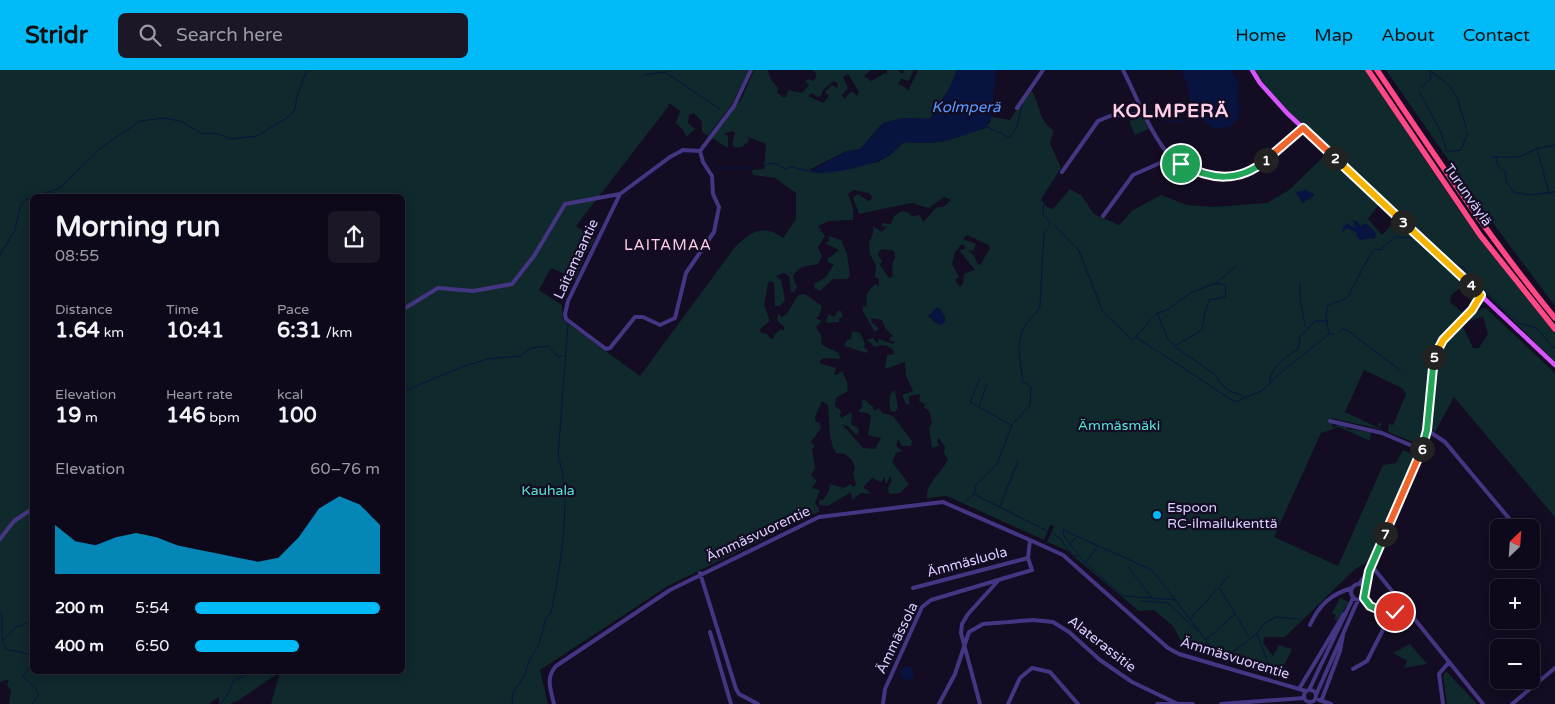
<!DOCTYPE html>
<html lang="en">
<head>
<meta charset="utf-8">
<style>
	body { margin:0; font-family:"Varela Round",sans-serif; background:#1c1727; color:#f1f3f6; height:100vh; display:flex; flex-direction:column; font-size:19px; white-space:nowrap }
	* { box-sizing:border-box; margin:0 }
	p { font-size:16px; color:#9b9aa2 }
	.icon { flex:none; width:28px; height:28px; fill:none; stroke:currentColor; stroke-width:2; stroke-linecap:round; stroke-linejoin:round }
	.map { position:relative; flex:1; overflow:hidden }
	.drawer { position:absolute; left:30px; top:124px; width:375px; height:480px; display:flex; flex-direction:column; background:#0e091a; border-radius:8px; box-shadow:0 2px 12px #0003,0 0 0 1px #2e2a39 }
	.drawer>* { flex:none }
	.needle { width:32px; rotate:25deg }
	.fabs { position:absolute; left:1490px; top:449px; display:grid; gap:10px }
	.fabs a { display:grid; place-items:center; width:50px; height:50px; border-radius:8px; background:#0e091a; box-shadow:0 2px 12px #0003,0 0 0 1px #2e2a39; font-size:25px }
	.pin { position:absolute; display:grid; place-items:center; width:42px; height:42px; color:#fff; margin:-21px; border:2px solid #fff; border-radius:50%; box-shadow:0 1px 5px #0007 }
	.km { position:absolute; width:25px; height:25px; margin:-12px; border-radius:50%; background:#222; color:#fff; font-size:14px; line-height:25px; text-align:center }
	.round { display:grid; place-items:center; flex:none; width:52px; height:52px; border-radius:8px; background:#1c1727 }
	.summary { display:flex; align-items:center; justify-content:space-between; height:85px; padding:0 25px }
	h1 { font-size:28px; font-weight:700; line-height:38px }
	.figures { display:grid; grid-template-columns:repeat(3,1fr); gap:8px; height:85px; padding:5px 25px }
	.figures div { display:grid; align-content:center }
	.figures b { font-size:21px; font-weight:700 }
	.figures small { font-size:14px; font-weight:400 }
	.figures p { font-size:14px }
	.chart { height:140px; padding:10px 25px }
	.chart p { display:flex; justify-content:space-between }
	.chart svg { width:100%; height:90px; margin-top:5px; fill:#00bbf8; opacity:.7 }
	ul { padding:0 25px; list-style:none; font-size:16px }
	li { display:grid; grid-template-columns:80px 60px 1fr; align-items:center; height:38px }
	li i { height:12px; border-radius:6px; background:#00bbf8 }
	header { display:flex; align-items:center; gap:30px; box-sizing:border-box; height:70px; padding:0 25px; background:#00bbf8; color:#111 }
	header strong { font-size:24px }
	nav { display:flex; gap:28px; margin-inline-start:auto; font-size:18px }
	.search { width:350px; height:45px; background:#1c1727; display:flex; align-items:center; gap:12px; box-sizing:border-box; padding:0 18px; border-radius:8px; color:#9b9aa2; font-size:19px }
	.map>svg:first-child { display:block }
	.green { fill:#0f292c; fill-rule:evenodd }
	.water { fill:#08143f }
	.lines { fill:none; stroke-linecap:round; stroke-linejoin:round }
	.stream { stroke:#08143f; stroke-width:1 }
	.minor { stroke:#443682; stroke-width:4 }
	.major { stroke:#d854ff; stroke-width:4.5 }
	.highway { stroke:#ff4885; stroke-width:5.5 }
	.split-1-casing { stroke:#fff; stroke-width:10 }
	.split-2-casing { stroke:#fff; stroke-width:10 }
	.split-3-casing { stroke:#fff; stroke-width:10 }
	.split-4-casing { stroke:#fff; stroke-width:10 }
	.split-5-casing { stroke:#fff; stroke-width:10 }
	.split-6-casing { stroke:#fff; stroke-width:10 }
	.split-7-casing { stroke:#fff; stroke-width:10 }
	.split-8-casing { stroke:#fff; stroke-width:10 }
	.split-1 { stroke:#22a559; stroke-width:6 }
	.split-2 { stroke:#f0652b; stroke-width:6 }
	.split-3 { stroke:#f5b400; stroke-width:6 }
	.split-4 { stroke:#f5b400; stroke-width:6 }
	.split-5 { stroke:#f5b400; stroke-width:6 }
	.split-6 { stroke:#22a559; stroke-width:6 }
	.split-7 { stroke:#f0652b; stroke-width:6 }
	.split-8 { stroke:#22a559; stroke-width:6 }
	.poi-dot { fill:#00bbf8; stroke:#130c22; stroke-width:2 }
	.labels { text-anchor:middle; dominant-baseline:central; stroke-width:4.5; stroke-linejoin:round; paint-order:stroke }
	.street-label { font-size:14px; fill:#dacdff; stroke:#130c22 }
	.park-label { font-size:14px; fill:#55e3d4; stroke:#130c22 }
	.poi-label { font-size:14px; fill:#dacdff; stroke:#130c22; text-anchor:start }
	.water-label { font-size:15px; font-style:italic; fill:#5b9bff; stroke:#130c22 }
	.neighbourhood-label { font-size:15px; letter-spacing:1px; fill:#ffcfe7; stroke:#130c22 }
	.district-label { font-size:19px; font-weight:bold; letter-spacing:1px; fill:#ffcfe7; stroke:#130c22 }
</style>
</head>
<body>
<header>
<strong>Stridr</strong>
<div class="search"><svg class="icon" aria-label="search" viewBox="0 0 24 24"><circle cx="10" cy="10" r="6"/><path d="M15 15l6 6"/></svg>Search here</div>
<nav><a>Home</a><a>Map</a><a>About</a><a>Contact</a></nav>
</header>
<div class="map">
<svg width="1555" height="634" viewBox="0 0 1555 634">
	<rect width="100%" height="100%" fill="#130c22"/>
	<path class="green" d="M0,0H749L732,34L708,66L702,62V52L694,43L689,45L688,53L695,59L686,67L683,60L676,53L680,41L669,33L668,37L576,156L595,169L585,185L576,209L551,198L539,220L562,235L563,250L640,306L735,177C751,162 762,153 783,168L796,149V123L775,108L753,105L752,100L764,99L766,74L748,67L749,71L742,77L735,78L732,74L735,63L733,61L725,63V65H728V78L712,68L742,28L754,0H768L770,8L778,18L777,23L783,27H786L788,20L802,23L809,15L805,11L809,9L813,11L816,7V3L811,0H871L864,6L871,11L885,3L887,5V0H898L902,4L904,1L902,0H914L909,11L901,9L898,14L905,17L908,21L918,0H957L950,17L930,49L903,48L883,53L860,79L844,82L809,100L818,103L878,92L889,86L904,72L928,73L946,71L990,53L991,47L1010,50L1030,18C1042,35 1036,48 1054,61L1050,73L1061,98L1041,129L1047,137L1053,139L1070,119L1082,126L1094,144L1119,155L1133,140L1161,125L1187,135L1214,137L1267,133L1289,120L1325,85L1380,133L1368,149L1382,165L1397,149L1473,220L1476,228L1469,237L1471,230L1466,225L1467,223L1460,218L1451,225L1450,232L1463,243C1451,257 1438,269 1432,287C1426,309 1431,356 1418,374L1388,362L1389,354L1393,355L1406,324L1402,318L1364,300L1345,342L1379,358L1380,356L1377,355L1382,352L1380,359L1331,348L1333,358L1338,355L1347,357V359L1371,362L1370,371L1339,357L1321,363L1274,467L1338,496L1383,395L1396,393L1403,380L1415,385V389L1367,492L1354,500L1285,567H1264L1263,573L1273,586L1279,575L1292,579L1279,606L1255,601L1184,577L1173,556L1154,540L1139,541L1066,480L1047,472L1054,456L1050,455L1044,470L947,426L927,428C926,412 943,402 948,389L944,383L945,377L939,368L937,370L939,376L932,378L929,358L932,353L929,341L924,337L925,334L919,331L920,324L909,326V335L906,334L902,325L913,321L906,306L905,292L885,299L887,285L894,284V281C889,275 881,274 875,277L867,270L873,268L877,273L879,269L893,274L895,272L890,271V268L893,266L885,258L882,250L871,248L872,253L879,258L875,262L862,240L864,235L867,237C865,227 867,220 876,214L879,216V209L875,207L876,196L870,184L869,173L873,163V156L882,162L887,156L882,157V153L891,154L894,146L902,141L909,143L912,146L920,145L923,152L937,137H943L951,130L944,127L929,138L911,133L859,144L853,127L858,124L868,131L871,130L872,126L869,123L853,120L848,124L853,139V150L829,151L818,156L825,166L818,177L822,186L818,194C807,196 799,196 793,206L797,218L794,222H791L789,206L784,203L776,206L781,210L785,230L780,236H775L774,213L771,211L768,213L764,235L770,251L759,260L762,263L767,264L770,269L774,268V265L781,259L784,261V257L777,250L778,244L782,247L787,244L798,225L805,224L822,236L819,246L816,248L822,251L816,257L821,265L822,275L839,283L840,289L823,288L819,293L836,298L834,305H837L842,301L847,312L848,321L836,328L835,336L841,341L840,346L842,348L849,343L852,344L851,354L858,358L859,362L856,365L849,357L842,354L863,378L875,379L881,368L868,365L871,346L867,343L858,342L862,337V331L864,329L873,337L874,341L879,338L882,343L893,346L912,371L911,376H902L898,369L896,376L903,381L896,383L892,392L909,414L900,423L889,424L888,418L892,410L890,406L887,413H885V407L881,412L872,408L863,417L872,424L861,423L852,430L851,422L828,436L819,435V430H823L829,421L830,414L844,418L850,414L854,417L856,414L853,404L855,398L852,390L845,384L836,383L831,373L832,372L830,367L828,335L822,331L815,347L816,352L820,353L821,358L811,372L815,376L812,379L815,398L811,405L817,411L812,418L820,420L815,433L820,441L668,516L540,600L548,634H271L280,602L239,630L230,634H219V627L209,634H9L11,621L7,615L9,609L0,612ZM848,4L859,22L857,26L853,22H850L845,29L842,25L848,18L843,7ZM834,11L838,14L837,18L832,15L825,22L829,26L823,33L808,26L812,23L818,27L821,26L823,20ZM32,126H402V601H32ZM967,165L989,175L990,178L981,194L978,195L974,186L968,180L973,181L976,174L963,169ZM962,174L965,176V179L959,180L975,200L964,204L963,213L960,217L955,210L959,207L952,194L955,182ZM882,179L894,181L895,188L892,194L893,206L889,208L880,195L882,191L878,185L879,181ZM939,238L945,247L940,255L932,250V242Z
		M1254,0H1365L1460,141L1555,264V292L1463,201L1421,166L1345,95L1330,77L1300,53L1274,26Z
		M1386,0H1555V236L1481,137Z
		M1143,46L1146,48L1151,58L1135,65L1129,51Z
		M829,166L841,170L847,184L850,206L847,209H833L820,221L815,219L814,214L826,207L834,194L829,193L827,189L839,180L825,173L829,171Z
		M1486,238L1555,303V447L1454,327L1435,362L1430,358L1435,295L1442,274L1459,256L1463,257L1473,278H1479L1488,264L1483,247L1466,252L1465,249L1473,242Z
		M838,241H841L843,247L839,248V252L826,253L828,244L834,247Z
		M852,261L860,263L865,273L864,278L868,280L867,283L844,276L847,270L851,269Z
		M895,320L898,338L895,342L891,341C889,333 888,323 895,320Z
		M1340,528L1349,532L1337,551L1334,549L1336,545L1332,543Z
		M1410,574L1427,594L1404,598L1407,591L1393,583Z
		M1446,601L1477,634H1447L1443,606Z"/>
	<path class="water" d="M957,0H996L991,47L986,58L946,71L928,73L904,72C897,76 893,84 886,87C871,96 826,106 809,102L844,82L860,79L883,53L903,48L930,49L950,17Z
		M1180,0H1231L1239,15L1238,30L1240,44L1237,51L1229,57L1216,59L1208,55C1202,48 1195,40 1191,31C1187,20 1188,10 1180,0Z
		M1306,120L1314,124V126L1302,133L1296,122Z
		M1352,150L1358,151L1360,156L1366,153L1376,163L1375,168L1360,170L1356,166L1357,163L1347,158L1343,162L1342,160L1346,153L1356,158Z
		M937,237L944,245L946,252L940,255L928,246Z
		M900 603a7 7 0 1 1 14 0a7 7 0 1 1-14 0Z"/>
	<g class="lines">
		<path class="stream" d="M1429,0L1450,16L1458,30L1466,58
			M644,5L665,2L720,39
			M1421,17L1431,9L1430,3
			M1419,21L1441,62L1447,82L1461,80L1468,62
			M1147,41L1156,43L1164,51H1185L1201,45
			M1112,43L1141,40
			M1092,56L1100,45L1107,44
			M987,57L996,61
			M998,62L1010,68L1017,57L1022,34
			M1537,79L1549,123
			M681,83H695
			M1492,87H1518L1539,78L1555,75
			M1496,87L1498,96L1505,101L1507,113L1513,122L1529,125L1555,122
			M704,88L717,98H751
			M762,99L768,94L775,93L785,99L791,97L809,101
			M38,126L60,118L101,78L140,51L163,48L180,51L203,64L216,63L230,69L257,66L290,46L295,39L297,26L307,0
			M1044,128L1060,103
			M1044,130L1043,145L1050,152L1048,157
			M617,134L633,118L673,87
			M1054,155L1079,181L1103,242L1132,270
			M0,185L15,160L20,137L25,130L32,128
			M1446,188L1464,198L1474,211L1519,253L1536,258L1555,279
			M1300,213V228L1305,256L1308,258
			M569,233L610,149
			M1157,243L1168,269L1175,277L1213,303L1226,319L1245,327
			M1338,262L1342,259L1347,260L1401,301
			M1329,264L1326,244L1328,235L1347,228L1370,185L1375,179L1380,180L1395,167L1416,168L1467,218L1468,217
			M1136,267L1235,332L1263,320L1274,308L1329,264H1334
			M1134,269L1157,243L1165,241L1192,222L1216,213L1236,196
			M1175,276L1202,260L1205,242L1209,230L1225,227L1226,215L1216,213
			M980,308L970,332L1011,355
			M1270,313C1269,297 1287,286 1298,279L1300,266L1316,251H1326
			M402,322L464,296L488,289L521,286L531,278L548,276L558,287L563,286
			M979,336L987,314
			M974,424L976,415L997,394L1012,355L1030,335L1031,317L1023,312C1021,293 1014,271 1026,254C1031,247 1037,245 1040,236L1044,164L1047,159
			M964,433L974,424L1049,462
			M1000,436L1018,391
			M1053,464L1060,468L1072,485L1078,486
			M1071,473L1077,467
			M1085,493L1098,476
			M1128,497L1152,528
			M1220,516L1229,505
			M1176,530L1123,526L1085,493L1064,466L1063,460L1152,500L1190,549
			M1141,531L1168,533L1197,560
			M0,542L2,544V567L6,579L32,585
			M23,555L32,551
			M1257,564L1272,603L1223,589L1257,564L1263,554L1276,547L1299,549
			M3,570L16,557L22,555
			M1206,570L1235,544
			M1222,588L1215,583L1190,549L1219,517L1249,567
			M32,634L38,626V621L23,606L32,594
			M221,634L229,622L233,611L252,602
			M512,634L513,623L525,604L530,589L539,574L546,548L551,543C560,499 573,428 558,386L568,253L564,248"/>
		<path class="minor" d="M1123,0C1136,25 1152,68 1171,87C1180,97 1195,103 1208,106C1223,109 1236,109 1249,101C1269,90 1286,73 1303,58
			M1017,38L1043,0
			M683,80L700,81L703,92L712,106L713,124L719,137L714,162L686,203L675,248L660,255L643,247H635L610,278L606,279L566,249L565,244L568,231L620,124L670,87Z
			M700,81L734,36L751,0
			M1062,102L1098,51L1110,46L1145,43
			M1103,146L1133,105L1171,88
			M1473,238L1481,225
			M402,240L438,218L473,221L512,214L534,186L565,134L620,124
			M1330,351L1382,363L1422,380
			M1427,360L1445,372L1512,452
			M0,469L14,451L32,439
			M1030,470L1063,485L1168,578L1179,584L1306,621
			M1371,495L1483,634
			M700,503L736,619L739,624L758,634
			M1359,514L1369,501
			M1351 522a8 8 0 1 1 16 0a8 8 0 1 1-16 0Z
			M913,518L1028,488
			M1366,519L1371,495L1422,380C1432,347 1423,297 1443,269C1455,254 1471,242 1485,228
			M1364,528L1370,536L1385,543
			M1386 543a5 5 0 1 1 10 0a5 5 0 1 1-10 0Z
			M1310,555C1319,535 1331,524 1352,518
			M710,562L731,634
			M1353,599L1367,591L1389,548
			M1299,619L1344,544
			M1304 626a6 6 0 1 1 12 0a6 6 0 1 1-12 0Z
			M1309,620L1353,528
			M1316,625L1358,530
			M1322,629L1340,581L1343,565
			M1319,630L1331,634
			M554,634C551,620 545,608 556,596L670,520L819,447L943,432L1030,470L1028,488L1032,500L931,530L922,537L885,619L883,634
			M939,634L955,604L969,562L983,554L1033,550L1053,552L1069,562L1100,590L1132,612L1178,634
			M980,634L961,563L962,554L968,544L997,512
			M1008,634L1020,608L1032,598L1050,602L1078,634
			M1157,634H1193
			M1221,634L1304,628
			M1443,634L1439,604L1449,592
			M1512,634L1555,598"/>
		<path class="major" d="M1252,0L1260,13L1287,43L1555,295"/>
		<path class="highway" d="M1368,0L1480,165L1555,259
			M1377,0C1434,84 1490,169 1555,248"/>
	</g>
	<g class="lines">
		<defs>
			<path id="split-1" d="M1181,94C1211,110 1239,113 1266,90"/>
			<path id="split-2" d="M1266,90L1303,58L1335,88"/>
			<path id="split-3" d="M1335,88L1403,152"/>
			<path id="split-4" d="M1403,152L1471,215"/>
			<path id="split-5" d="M1434,287L1443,270L1472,240L1481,225L1471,215"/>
			<path id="split-6" d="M1422,379L1427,360L1434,287"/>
			<path id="split-7" d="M1385,464L1422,379"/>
			<path id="split-8" d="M1385,464L1369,501L1364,528L1370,536L1386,543L1390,538L1395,542"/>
		</defs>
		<use href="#split-1" class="split-1-casing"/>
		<use href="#split-2" class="split-2-casing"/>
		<use href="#split-3" class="split-3-casing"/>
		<use href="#split-4" class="split-4-casing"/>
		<use href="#split-5" class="split-5-casing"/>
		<use href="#split-6" class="split-6-casing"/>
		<use href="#split-7" class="split-7-casing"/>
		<use href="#split-8" class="split-8-casing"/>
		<use href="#split-1" class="split-1"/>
		<use href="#split-2" class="split-2"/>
		<use href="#split-3" class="split-3"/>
		<use href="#split-4" class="split-4"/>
		<use href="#split-5" class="split-5"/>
		<use href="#split-6" class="split-6"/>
		<use href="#split-7" class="split-7"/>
		<use href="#split-8" class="split-8"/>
	</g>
	<circle class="poi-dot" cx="1157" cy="445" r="5"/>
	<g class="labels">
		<g class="street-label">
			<text transform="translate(1468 125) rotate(55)">Turunväylä</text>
			<text transform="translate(576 189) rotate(-65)">Laitamaantie</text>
			<text transform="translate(758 464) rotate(-25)">Ämmäsvuorentie</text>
			<text transform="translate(967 492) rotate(-15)">Ämmäsluola</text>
			<text transform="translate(897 568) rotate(-64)">Ämmässola</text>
			<text transform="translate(1102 574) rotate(38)">Alaterassitie</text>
			<text transform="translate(1235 588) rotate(17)">Ämmäsvuorentie</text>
		</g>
		<g class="park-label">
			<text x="1119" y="355">Ämmäsmäki</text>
			<text x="548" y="420">Kauhala</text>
		</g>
		<g class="poi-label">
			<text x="1167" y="437">Espoon<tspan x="1167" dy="16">RC-ilmailukenttä</tspan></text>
		</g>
		<g class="water-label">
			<text x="966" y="37">Kolmperä</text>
		</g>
		<g class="neighbourhood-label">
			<text x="668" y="175">LAITAMAA</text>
		</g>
		<g class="district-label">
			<text x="1171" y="41">KOLMPERÄ</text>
		</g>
	</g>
</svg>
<div class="fabs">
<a><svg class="needle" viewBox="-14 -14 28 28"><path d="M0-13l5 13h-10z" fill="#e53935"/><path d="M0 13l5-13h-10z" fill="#9b9aa2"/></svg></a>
<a>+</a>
<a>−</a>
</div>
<div class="pin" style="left:1181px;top:94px;background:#1e9e55"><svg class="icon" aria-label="arrive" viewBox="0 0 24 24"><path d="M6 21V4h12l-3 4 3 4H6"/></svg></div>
<div class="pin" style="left:1395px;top:542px;background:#d93025"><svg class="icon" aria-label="check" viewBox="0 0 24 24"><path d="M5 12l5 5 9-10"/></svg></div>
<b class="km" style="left:1266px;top:90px">1</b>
<b class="km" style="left:1335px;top:88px">2</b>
<b class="km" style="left:1403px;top:152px">3</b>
<b class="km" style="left:1471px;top:215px">4</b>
<b class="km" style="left:1434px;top:287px">5</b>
<b class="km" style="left:1422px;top:379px">6</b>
<b class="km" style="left:1385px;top:464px">7</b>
<section class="drawer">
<div class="summary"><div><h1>Morning run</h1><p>08:55</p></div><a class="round"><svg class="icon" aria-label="share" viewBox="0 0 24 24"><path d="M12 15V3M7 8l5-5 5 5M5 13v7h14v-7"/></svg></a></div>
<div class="figures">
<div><p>Distance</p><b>1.64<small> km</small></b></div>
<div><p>Time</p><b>10:41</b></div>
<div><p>Pace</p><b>6:31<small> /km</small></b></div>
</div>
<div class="figures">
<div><p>Elevation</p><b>19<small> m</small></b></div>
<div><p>Heart rate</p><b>146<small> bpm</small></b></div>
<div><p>kcal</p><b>100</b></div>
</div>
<div class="chart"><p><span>Elevation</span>60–76 m</p>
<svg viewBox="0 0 160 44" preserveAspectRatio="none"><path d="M0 44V20L10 28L20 30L30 26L40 24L50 26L60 30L70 32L80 34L90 36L100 38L110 36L120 26L130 12L140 6L150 10L160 20V44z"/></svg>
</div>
<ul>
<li><b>200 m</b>5:54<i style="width:100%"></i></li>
<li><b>400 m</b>6:50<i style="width:56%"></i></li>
</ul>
</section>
</div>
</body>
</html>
